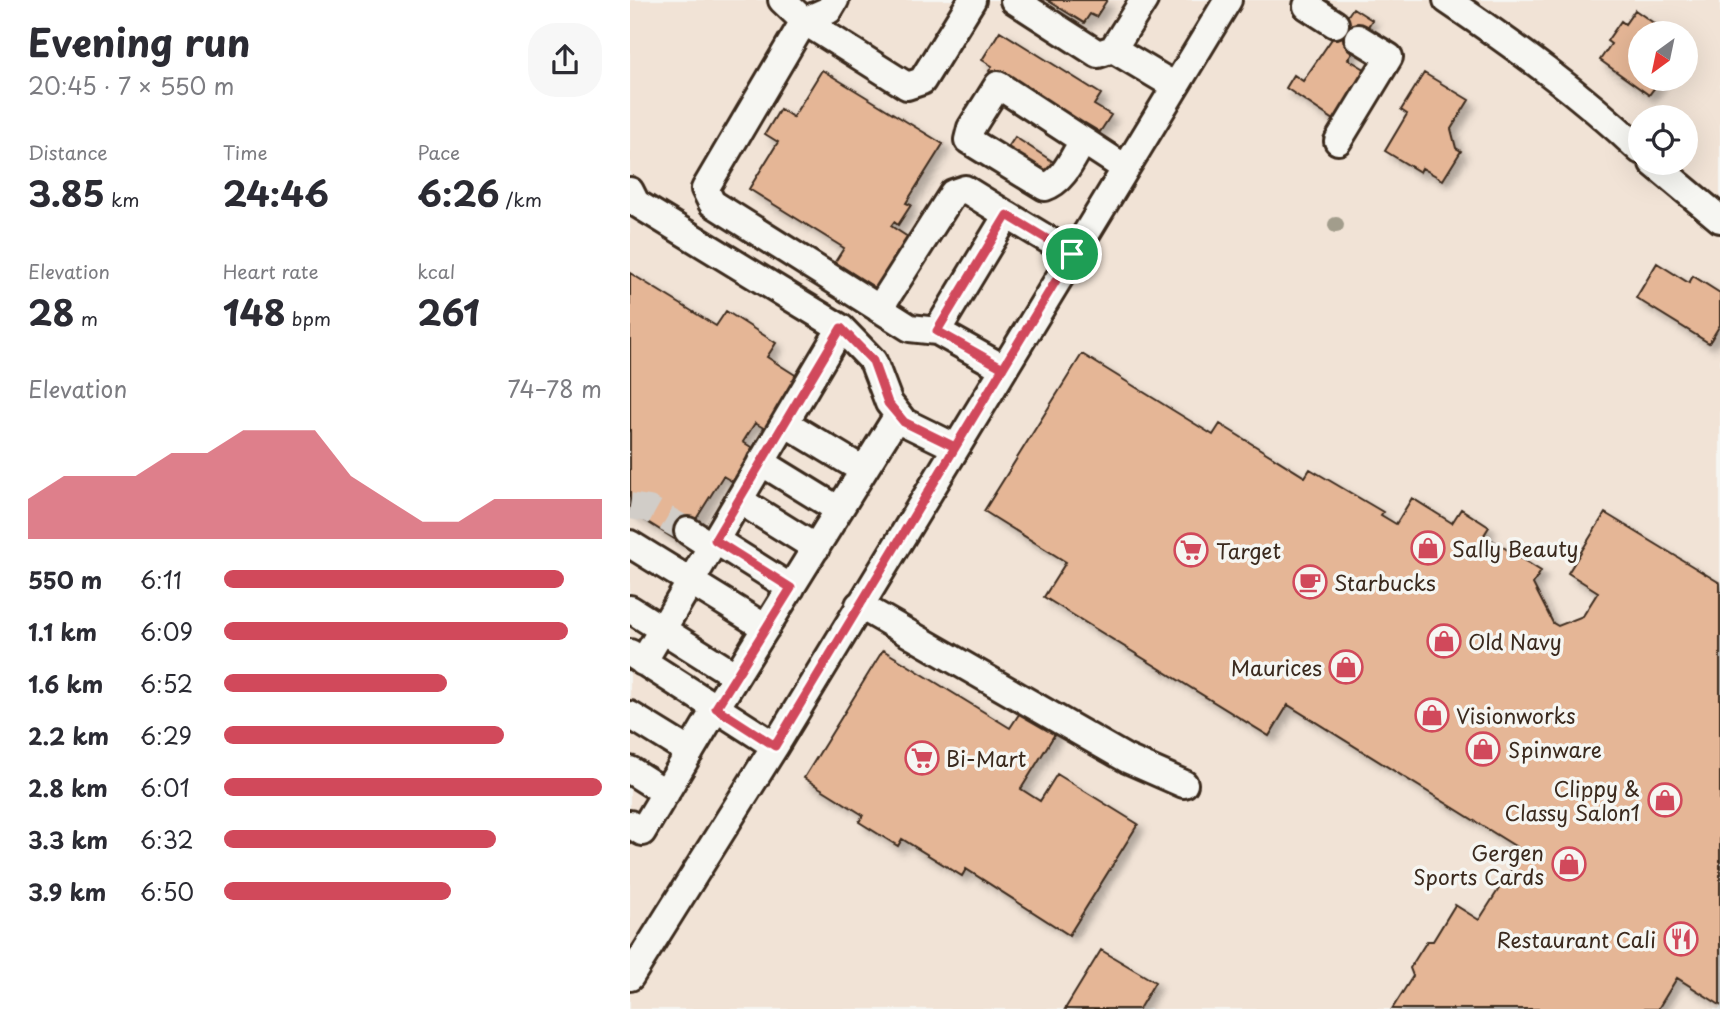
<!DOCTYPE html>
<html lang="en">
<head>
<meta charset="utf-8">
<style>
	body { margin:0; font-family:"Playpen Sans",sans-serif; background:#f7f7f7; color:#2b2b33; height:100vh; display:flex; flex-direction:column; font-size:26px; white-space:nowrap }
	* { box-sizing:border-box; margin:0 }
	p { font-size:23px; color:#7c7c81 }
	.icon { flex:none; width:38px; height:38px; fill:none; stroke:currentColor; stroke-width:2; stroke-linecap:round; stroke-linejoin:round }
	.map { position:relative; flex:1; overflow:hidden }
	.details { display:flex; flex-direction:column; background:#fff; width:630px }
	.details>* { flex:none }
	.needle { width:46px; rotate:213deg }
	.fabs { position:absolute; left:998px; top:21px; display:grid; gap:14px }
	.fabs a { display:grid; place-items:center; width:70px; height:70px; border-radius:50%; background:#fff; box-shadow:0 7px 28px #0002; font-size:35px }
	.pin { position:absolute; display:grid; place-items:center; width:60px; height:60px; color:#fff; margin:-30px; border:4px solid #fff; border-radius:50%; box-shadow:0 2px 7px #0007 }
	.round { display:grid; place-items:center; flex:none; width:74px; height:74px; border-radius:28px; background:#f7f7f7 }
	.summary { display:flex; align-items:center; justify-content:space-between; height:119px; padding:0 28px }
	h1 { font-size:38px; font-weight:700; line-height:52px }
	.metrics { display:grid; grid-template-columns:repeat(3,1fr); gap:10px; height:119px; padding:7px 28px }
	.metrics div { display:grid; align-content:center }
	.metrics b { font-size:35px; font-weight:700 }
	.metrics small { font-size:19px; font-weight:400 }
	.metrics p { font-size:19px }
	.chart { height:196px; padding:14px 28px }
	.chart p { display:flex; justify-content:space-between }
	.chart svg { width:100%; height:126px; margin-top:7px; fill:#d1495b; opacity:.7 }
	ul { padding:0 28px; list-style:none; font-size:23px }
	li { display:grid; grid-template-columns:112px 84px 1fr; align-items:center; height:52px }
	li i { height:18px; border-radius:9px; background:#d1495b }
	main { display:flex; flex:1; min-height:0 }
	.map>svg:first-child { display:block }
	.built { fill:#f1e3d6; fill-rule:evenodd }
	.building { fill:#e5b696; stroke:#3b2a1e; stroke-width:2; filter:url(#shadow) }
	.lines { fill:none; stroke-linecap:round; stroke-linejoin:round }
	.minor-tunnel { stroke:#d1cdc8; stroke-width:26; stroke-dasharray:26 13; stroke-linecap:butt }
	.minor-casing { stroke:#3b2a1e; stroke-width:32 }
	.minor { stroke:#f6f6f2; stroke-width:26 }
	.tree { fill:#a29d8c }
	.route-casing { stroke:#fff; stroke-width:14 }
	.route { stroke:#d1495b; stroke-width:9 }
	.labels { text-anchor:middle; dominant-baseline:central; stroke-width:7; stroke-linejoin:round; paint-order:stroke }
	.poi-label { font-size:21px; fill:#3b2a1e; stroke:#f6f6f2; text-anchor:start }
</style>
</head>
<body>
<main>
<section class="details">
<div class="summary"><div><h1>Evening run</h1><p>20:45 · 7 × 550 m</p></div><a class="round"><svg class="icon" aria-label="share" viewBox="0 0 24 24"><path d="M12 15V3M7 8l5-5 5 5M5 13v7h14v-7"/></svg></a></div>
<div class="metrics">
<div><p>Distance</p><b>3.85<small> km</small></b></div>
<div><p>Time</p><b>24:46</b></div>
<div><p>Pace</p><b>6:26<small> /km</small></b></div>
</div>
<div class="metrics">
<div><p>Elevation</p><b>28<small> m</small></b></div>
<div><p>Heart rate</p><b>148<small> bpm</small></b></div>
<div><p>kcal</p><b>261</b></div>
</div>
<div class="chart"><p><span>Elevation</span>74–78 m</p>
<svg viewBox="0 0 160 44" preserveAspectRatio="none"><path d="M0 44V30L10 22L20 22L30 22L40 14L50 14L60 6L70 6L80 6L90 22L100 30L110 38L120 38L130 30L140 30L150 30L160 30V44z"/></svg>
</div>
<ul>
<li><b>550 m</b>6:11<i style="width:90%"></i></li>
<li><b>1.1 km</b>6:09<i style="width:91%"></i></li>
<li><b>1.6 km</b>6:52<i style="width:59%"></i></li>
<li><b>2.2 km</b>6:29<i style="width:74%"></i></li>
<li><b>2.8 km</b>6:01<i style="width:100%"></i></li>
<li><b>3.3 km</b>6:32<i style="width:72%"></i></li>
<li><b>3.9 km</b>6:50<i style="width:60%"></i></li>
</ul>
</section>
<div class="map">
<svg width="1090" height="1009" viewBox="0 0 1090 1009">
	<defs>
		<filter id="shadow"><feDropShadow dx="6" dy="6" stdDeviation="3.5" flood-color="#0004"/></filter>
	</defs>
	<rect width="100%" height="100%" fill="#f6f6f2"/>
	<filter id="ink" filterUnits="userSpaceOnUse"><feTurbulence type="fractalNoise" baseFrequency=".0143" numOctaves="2"/><feDisplacementMap in="SourceGraphic" scale="14" xChannelSelector="R" yChannelSelector="G"/><feConvolveMatrix kernelMatrix="1 2 1 2 8 2 1 2 1" color-interpolation-filters="sRGB"/></filter>
	<g filter="url(#ink)">
		<path class="built" d="M0,0H1090V1009H0ZM1010,33H1055V79H1010ZM1010,117H1055V163H1010Z"/>
		<path class="building" d="M417,0H477L466,17L460,14L454,23Z
			M723,8L742,20L718,59L738,71L707,122L656,88L664,75L673,81Z
			M1005,10L1038,33H1010V79H1031L1019,95L970,60L981,44L977,41L991,21L995,24Z
			M370,31L471,94L464,105L481,115L470,132L455,123L452,127L359,71L362,66L352,60Z
			M192,70L313,144L276,203L281,205L268,225L264,222L261,226L281,239L249,290L205,262L214,248L119,189L148,142L135,134L150,109L163,117Z
			M794,73L839,100L821,129L826,148L831,151L813,180L792,168L790,172L755,151L777,114L771,110Z
			M385,137L425,163L411,184L371,158Z
			M1027,263L1059,283L1063,276L1090,293V325L1079,343L1006,298Z
			M0,273L86,326L96,311L146,343L137,357L170,378L137,430L125,423L113,442L129,452L108,485L93,476L51,543L0,511Z
			M452,354L583,435L590,424L675,477L680,469L753,512L751,515L766,524L782,498L822,523L831,509L859,527L854,535L911,571L903,584L923,623L928,626L953,616L968,592L938,573L975,513L1090,583V1005L1047,978L1028,1009H762L783,976L780,968L797,941H803L825,905L849,920L893,851L658,705L639,736L414,597L436,562L354,511Z
			M253,650L380,728L393,708L428,729L391,789L410,801L427,774L508,824L439,935L336,869L332,876L272,839L268,846L229,822L233,815L174,778Z
			M471,950L525,982L509,1009H435Z"/>
		<g class="lines">
			<path class="minor-tunnel" d="M0,506L19,509L58,531"/>
			<defs>
				<path id="minor" d="M152,0L174,21L277,86L292,81L342,0
					M205,0L199,10L174,21L75,189L82,203L280,328L307,331L373,368
					M384,0L468,54L483,49
					M514,0L483,49L545,86
					M817,0C885,46 950,93 1010,150
					M677,6L705,24
					M453,141C443,157 434,181 415,187L338,140L341,128L368,85L495,168
					M708,141L759,57L728,38
					M1023,163L1090,219
					M0,191L6,203L211,328L243,361L259,403L274,422L325,447
					M249,309L323,193L335,189L377,215
					M307,331L377,215L442,254
					M155,423L233,470
					M131,462L209,510
					M109,500L186,548
					M58,531L81,546
					M85,540L161,588
					M0,544L136,628
					M229,605L497,759L554,784
					M0,609L106,676
					M0,653L86,708L268,415
					M13,662L211,328
					M0,715L60,752
					M0,770L36,793
					M0,824L12,832L86,708L145,746
					M0,977L145,746L598,0"/>
			</defs>
			<use href="#minor" class="minor-casing"/>
			<use href="#minor" class="minor"/>
		</g>
		<circle class="tree" cx="706" cy="225" r="8"/>
	</g>
	<g class="lines" filter="url(#ink)">
		<defs>
			<path id="route" d="M442,254L325,447L274,422L258,403L243,361L211,328L85,540L161,588L86,708L145,746C221,619 297,493 373,368L307,331L377,215L442,254"/>
		</defs>
		<use href="#route" class="route-casing"/>
		<use href="#route" class="route"/>
	</g>
	<defs>
		<symbol id="shop-ring" viewBox="-11 -11 22 22"><circle r="9.5" fill="#f6f6f2" stroke="#d1495b" stroke-width="1.5"/><path d="M-5-2.5h2.3a2.7 3.5 0 0 1 5.4 0H5L5.5 6h-11ZM-1.5-2.5h3a1.5 2.3 0 0 0-3 0Z" fill="#d1495b"/></symbol>
		<symbol id="supermarket-ring" viewBox="-11 -11 22 22"><circle r="9.5" fill="#f6f6f2" stroke="#d1495b" stroke-width="1.5"/><path d="M-6-5.5h2.5l.6 2H6L4.5 2H-2.5L-4.4-4H-6ZM-1.5 3.2a1.3 1.3 0 1 0 .1 0ZM3 3.2a1.3 1.3 0 1 0 .1 0Z" fill="#d1495b"/></symbol>
		<symbol id="cafe-ring" viewBox="-11 -11 22 22"><circle r="9.5" fill="#f6f6f2" stroke="#d1495b" stroke-width="1.5"/><path d="M-5.5-4.5H6V0H3Q3 3.5 0 3.5H-2.5Q-5.5 3.5-5.5 0ZM3-3.2v2h1.7v-2ZM-6 4.5H4V6H-6Z" fill="#d1495b"/></symbol>
		<symbol id="restaurant-ring" viewBox="-11 -11 22 22"><circle r="9.5" fill="#f6f6f2" stroke="#d1495b" stroke-width="1.5"/><path d="M-5-6h1v4h1v-4h1v4h1v-4h1v5L-1.5 .5V6h-2V.5L-5-1ZM5-6V6H3V1.5H1.5Q1.5-4 5-6Z" fill="#d1495b"/></symbol>
	</defs>
	<g fill-rule="evenodd">
		<use href="#shop-ring" x="779" y="529" width="38" height="38"/>
		<use href="#supermarket-ring" x="542" y="531" width="38" height="38"/>
		<use href="#cafe-ring" x="661" y="563" width="38" height="38"/>
		<use href="#shop-ring" x="795" y="622" width="38" height="38"/>
		<use href="#shop-ring" x="697" y="648" width="38" height="38"/>
		<use href="#shop-ring" x="783" y="696" width="38" height="38"/>
		<use href="#shop-ring" x="834" y="730" width="38" height="38"/>
		<use href="#supermarket-ring" x="273" y="739" width="38" height="38"/>
		<use href="#shop-ring" x="1016" y="781" width="38" height="38"/>
		<use href="#shop-ring" x="920" y="845" width="38" height="38"/>
		<use href="#restaurant-ring" x="1032" y="920" width="38" height="38"/>
	</g>
	<g class="labels">
		<g class="poi-label">
			<text x="822" y="548">Sally Beauty</text>
			<text x="586" y="550">Target</text>
			<text x="704" y="582">Starbucks</text>
			<text x="838" y="641">Old Navy</text>
			<text x="692" y="667" text-anchor="end">Maurices</text>
			<text x="826" y="715">Visionworks</text>
			<text x="878" y="749">Spinware</text>
			<text x="316" y="758">Bi-Mart</text>
			<text x="1010" y="788" text-anchor="end">Clippy &amp;<tspan x="1010" dy="24">Classy Salon1</tspan></text>
			<text x="914" y="852" text-anchor="end">Gergen<tspan x="914" dy="24">Sports Cards</tspan></text>
			<text x="1026" y="939" text-anchor="end">Restaurant Cali</text>
		</g>
	</g>
</svg>
<div class="fabs">
<a><svg class="needle" viewBox="-14 -14 28 28"><path d="M0-13l5 13h-10z" fill="#e53935"/><path d="M0 13l5-13h-10z" fill="#7c7c81"/></svg></a>
<a><svg class="icon" aria-label="locate" viewBox="0 0 24 24"><circle cx="12" cy="12" r="6"/><path d="M12 2v4M12 18v4M2 12h4M18 12h4"/></svg></a>
</div>
<div class="pin" style="left:442px;top:254px;background:#1e9e55"><svg class="icon" aria-label="arrive" viewBox="0 0 24 24"><path d="M6 21V4h12l-3 4 3 4H6"/></svg></div>
</div>
</main>
</body>
</html>
